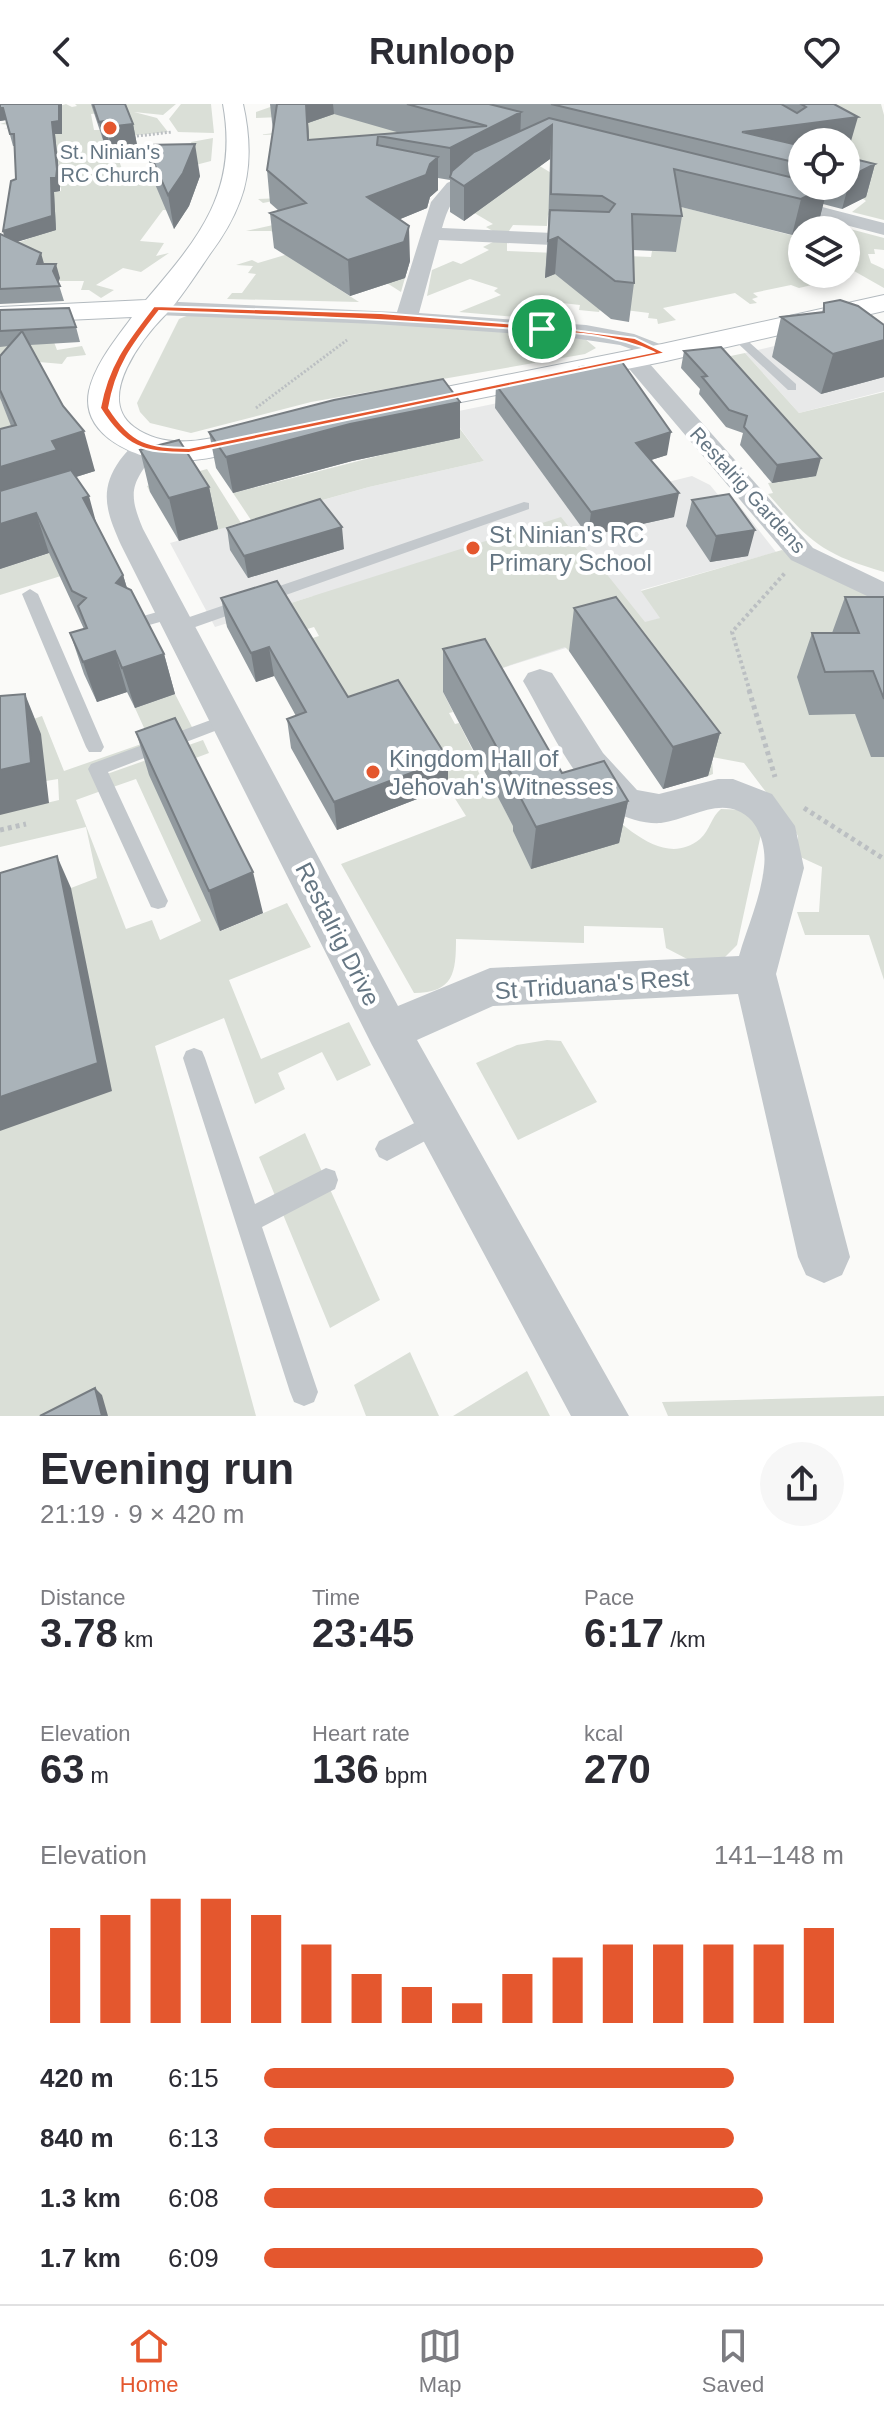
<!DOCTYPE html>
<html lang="en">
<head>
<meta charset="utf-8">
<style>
	body { margin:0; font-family:Helvetica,sans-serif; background:#f7f7f7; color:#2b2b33; height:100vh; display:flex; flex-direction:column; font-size:30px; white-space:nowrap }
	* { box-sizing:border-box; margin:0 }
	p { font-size:26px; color:#7c7c81 }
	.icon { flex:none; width:44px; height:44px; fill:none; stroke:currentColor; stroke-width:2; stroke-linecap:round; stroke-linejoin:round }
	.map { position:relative; height:1312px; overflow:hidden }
	.drawer { display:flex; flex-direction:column; background:#fff; flex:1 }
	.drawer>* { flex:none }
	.tools { position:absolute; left:788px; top:24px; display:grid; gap:16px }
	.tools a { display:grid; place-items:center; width:72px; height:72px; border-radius:50%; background:#fff; box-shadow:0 4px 12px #0003; font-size:40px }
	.pin { position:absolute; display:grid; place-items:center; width:68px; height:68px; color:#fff; margin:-34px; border:4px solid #fff; border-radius:50%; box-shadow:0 2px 8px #0007 }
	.round { display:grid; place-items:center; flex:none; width:84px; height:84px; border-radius:42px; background:#f7f7f7 }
	.headline { display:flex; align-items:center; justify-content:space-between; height:136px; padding:0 40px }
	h1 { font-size:44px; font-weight:700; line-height:60px }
	.metrics { display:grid; grid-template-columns:repeat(3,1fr); gap:12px; height:136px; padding:8px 40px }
	.metrics div { display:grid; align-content:center }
	.metrics b { font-size:40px; font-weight:700 }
	.metrics small { font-size:22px; font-weight:400 }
	.metrics p { font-size:22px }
	.chart { height:224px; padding:16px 40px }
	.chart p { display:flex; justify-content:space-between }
	.chart svg { width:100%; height:144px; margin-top:8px; stroke:#e4572e; stroke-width:6 }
	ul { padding:0 40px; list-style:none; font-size:26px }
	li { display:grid; grid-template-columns:128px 96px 1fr; align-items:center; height:60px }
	li i { height:20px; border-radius:10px; background:#e4572e }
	header { display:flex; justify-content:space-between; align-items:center; height:104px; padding:0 40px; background:#fff; font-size:36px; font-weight:700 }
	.menu { display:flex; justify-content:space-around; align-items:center; height:112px; border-top:2px solid #e1e1e2; background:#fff; font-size:22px; color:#7c7c81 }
	.menu a { display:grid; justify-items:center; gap:4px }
	.menu .current { color:#e4572e }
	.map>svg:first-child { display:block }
	.built { fill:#e8e9e9 }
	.green { fill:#dadfd7 }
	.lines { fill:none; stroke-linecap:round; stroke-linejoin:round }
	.secondary-casing { stroke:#b3babf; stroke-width:2 }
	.path-far2 { stroke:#bbbfc2; stroke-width:3; stroke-dasharray:2 2; stroke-linecap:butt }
	.path-far1 { stroke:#bbbfc2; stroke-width:4; stroke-dasharray:3 3; stroke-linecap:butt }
	.path { stroke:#bbbfc2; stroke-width:5; stroke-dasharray:4 4; stroke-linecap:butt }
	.lane { fill:#c3c8cc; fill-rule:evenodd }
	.street { fill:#c3c8cc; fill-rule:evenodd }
	.secondary { fill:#fff; fill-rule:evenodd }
	.wall { fill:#929a9f; fill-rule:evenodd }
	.shaded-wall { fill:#777d82 }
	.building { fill:#aab3b9; stroke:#777d82; stroke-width:2 }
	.route { fill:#e4572e; stroke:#fff; stroke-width:2; fill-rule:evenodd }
	.poi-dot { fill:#e4572e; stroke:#fff; stroke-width:3 }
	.labels { text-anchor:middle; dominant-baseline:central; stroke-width:8; stroke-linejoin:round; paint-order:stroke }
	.far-poi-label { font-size:20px; fill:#657683; stroke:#fff }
	.far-street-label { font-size:20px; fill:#657683; stroke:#fff }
	.poi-label { font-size:24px; fill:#657683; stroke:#fff; text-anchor:start }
	.street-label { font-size:24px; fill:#657683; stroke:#fff }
</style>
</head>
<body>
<header><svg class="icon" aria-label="back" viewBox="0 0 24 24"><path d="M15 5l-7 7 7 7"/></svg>Runloop<svg class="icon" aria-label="heart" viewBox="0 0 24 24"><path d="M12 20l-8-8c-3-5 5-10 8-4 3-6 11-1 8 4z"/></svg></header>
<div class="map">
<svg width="884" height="1312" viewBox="0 0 884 1312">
	<rect width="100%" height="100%" fill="#fafaf8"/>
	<path class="built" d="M845,225L884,263V287L799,309L745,249Z
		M546,289L652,382L692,372L710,381L724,398L736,397L776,448L641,486L661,514L471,574L313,492L215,523L170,439L369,383L484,357L449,309Z"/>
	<path class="green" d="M66,0L72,3L77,2L75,0H176L163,11L134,8L157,14L168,28L128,32L124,7L91,10L94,26H100L104,38H109L112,44L129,42L109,48L111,52L117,51L122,65H146L147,62L152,73L196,51L191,38L213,34L211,57L180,65L188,104L186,107L163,106L140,137L164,139L156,152L169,149L141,168L123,164L96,181L114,186L101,194L89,186H81L84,177H58L59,175L0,149L4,144L33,133L52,88L61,87V84L46,66L60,64L44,15L4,25L13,21L0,20Z
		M181,0H211L214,29L178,28L169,15Z
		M824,0H881L884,11V116L852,108L866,97L846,82V45L853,43L846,42Z
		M276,1L385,12L452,57L371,115L408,163L401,188L371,169L334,182L359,198L227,195L232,189H242L256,170L248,169L253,162L236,161L252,156L258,159L295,148L294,142L271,127H246L300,115L278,96L263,99L258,95L282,94L301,29L258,31L282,28L281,13L256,14V8Z
		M538,61L553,70L802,134V170H838L807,177L812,181L799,184L791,181L753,189L758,193L752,195L757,199L750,200L735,189L663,204L676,216L658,220L657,215L648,214L649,209L601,203L599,208L579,206L580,201L535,196L532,201L523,200L517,213L459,208L501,191L494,187L498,184L470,175L427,192L432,166L453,157L461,160L489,146L483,143L495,137L507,138V147L651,153L652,147L676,148L624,114L548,111L547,122L513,121L507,130L496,129L486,123L493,120L471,107Z
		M850,125L884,134V146L874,145L875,150H868L871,159L884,165V184L854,167L846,168V128Z
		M189,211L500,225L585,235L596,244L585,250L311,298L191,329L150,319L140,308L137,299L179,215Z
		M41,229L51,230L57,246L82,242L86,251L67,253L62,260L39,258L40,288L1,297L13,324L0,368V231L2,242L38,240Z
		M745,249L799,309L884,288V468C822,450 810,438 768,390L773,389L768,379L815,372L716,255Z
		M449,310L484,357L369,383L251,416L233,389L409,344Z
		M207,365L241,419L179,437L217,425L188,378L150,388L147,382Z
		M561,413L645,518L660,514L641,487L782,446L873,493L855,610L884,653V876L869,831H805L797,808H819L822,763L798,752V732L791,721L744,659L712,653L713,670L708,672L609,536L569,547L565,543L471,574L443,588L453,608L449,609L455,620L459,619L482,665L478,667L484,679L490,678L516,727L596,700C624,719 663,765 700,735C710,726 711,713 721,705L748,706L761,730L737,841L725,853L691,857L666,844L663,824L584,822V839L456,835C456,868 454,889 414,889L341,760L466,712L404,614L308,632L294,608L334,595L280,547L244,556L319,532L314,523L297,528L225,520Z
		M100,433L112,456L0,491V465Z
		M175,590L194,627L92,663L101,687L76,696L126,825L152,816L160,836L201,817L136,675L113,683L107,670L203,636L209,649L150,671L221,827L287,799L311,843L229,876L261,955L349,918L371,961L337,977L322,948L278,969L285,985L255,1000L224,914L155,942L256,1312H0V1027L71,784L97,774L86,723L0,743V710L59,696L58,675L46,677L0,627L42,612L64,667L150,637L135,604Z
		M547,936L561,937L597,998L518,1036L476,959L517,941Z
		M305,1029L323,1070L276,1094L259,1053Z
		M329,1083L380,1196L330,1224L282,1108Z
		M410,1248L439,1312H366L354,1281Z
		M527,1267L550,1312H453Z
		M884,1292V1312H668L662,1298Z"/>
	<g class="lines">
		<defs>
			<path id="secondary" d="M223,0H243C250,31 252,66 240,97C233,116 222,134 210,150C199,166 179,197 167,209C144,232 94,294 134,323C174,352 227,330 270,319L281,322L286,329L281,336C246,345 209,358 173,357C138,356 80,332 89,287C95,260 116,235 132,213L0,219V203L146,196C199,134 239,87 223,0Z
				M884,191V207L662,258L396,311L385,309L381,302L385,295L396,293L662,240Z"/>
		</defs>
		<use href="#secondary" class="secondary-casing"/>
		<path class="path-far2" d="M129,33L172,28
			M256,304L347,236"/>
		<path class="path-far1" d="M750,588L732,528L785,469"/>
		<path class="path" d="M749,586L775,673
			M804,704L884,755
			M0,726L26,720"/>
		<path class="lane" d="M732,230H740L796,280V286H788L732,234Z
			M524,398L529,399V405L184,527L178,528L170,523L172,519Z
			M30,485L38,490L104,643L101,648H89L86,643L22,490Z
			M171,504L177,505L179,509L177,513L139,524L131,519L133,515Z
			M227,610L236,616L233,620L108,668L168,797L165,803L158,805L151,803L88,665L91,660Z
			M194,944L202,947L205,954L255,1100L326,1064L335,1067L338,1076L335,1085L262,1123L318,1288L314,1298L304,1302L294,1298L290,1288L183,954L186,947Z
			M438,1007L446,1010L450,1018L446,1026L387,1057L379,1053L375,1045L379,1037Z"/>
		<path class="street" d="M492,58L498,59V67C464,85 453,85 442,124L597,131L607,137L597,143L439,136L419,209L586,221L634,230L670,244L674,249L670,254L662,256L620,241L566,233L375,220L157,211L146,204L157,197L397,208L431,98L447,79Z
			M772,90L884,119V131L765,100V92Z
			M633,248L641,250L813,444L884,478V500L791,456L625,260L621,255L625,250Z
			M145,336L154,338L158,344C135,378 125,383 143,425L398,902L490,864L739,852C747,824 761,793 764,763C766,748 762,729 752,717C725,688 692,715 661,719C645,720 627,715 614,707C576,686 545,614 523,577L528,569L540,565L552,569L603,649L637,686L659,690L718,675H733L772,690L795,722L804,764L776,870L850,1153L842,1171L824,1179L806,1171L798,1153L738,890L493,902L417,936L629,1312H571L372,941L121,441C107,409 98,387 120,356C127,347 134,339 145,336Z"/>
		<use href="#secondary" class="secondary"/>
	</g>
	<path class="wall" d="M0,0H62V30H55L60,78V87L54,88L56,126L16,138L60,174L58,178L64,197L0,200V130L4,132L3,127L16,75L15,42H13L6,16L0,17Z
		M91,0H125L133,20L137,41L111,44L109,38L104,39Z
		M270,0H834L849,44L846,45V38H802V82H846V53L875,60L866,93L842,105L823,100L819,117L792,131L681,103L682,112L676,148L633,146L634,179L629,218L611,215L555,170L545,174L548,126L550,55L464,117L450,108V76L438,74V86L430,93L427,104L400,115L410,157L405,174L350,192L274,144L270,109L279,107L270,99L267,66L273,27ZM334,10L400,29L309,36L308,19Z
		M146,41L200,72L189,102L174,125L152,73Z
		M824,199L884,221V273L821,290L772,253L781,213L822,209Z
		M0,206L76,223L80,238L30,241L95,367L76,373L96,419L123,471L127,484L164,550L175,590L135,604L127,588L97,598L84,570L70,529L84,525L49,449L0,465V325L11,322L0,294V252L9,242L0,243Z
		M684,247L816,372L772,379L740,341L743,329L726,323L699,290L700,285L681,264Z
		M580,263L667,351L651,356L674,413L588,432L495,304L496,281L580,267Z
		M460,298V334L352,357L233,389L216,364L209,328Z
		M140,346L209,383L218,425L179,437L150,388Z
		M692,396L748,452L710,458L686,422Z
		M227,424L344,445L248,474L230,446Z
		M845,493H884V653H871L855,610L809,611L797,573L812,529H832Z
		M221,494L348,593L448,683L337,726L291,644L287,615L296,612L274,572L256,578L227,523Z
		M574,504L720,629L708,672L663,685L569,547Z
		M443,545L562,669L628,697L619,739L531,765L513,727V722L443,588Z
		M136,628L263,809L220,827L149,671Z"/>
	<path class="shaded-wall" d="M59,0H62V30H55L60,78V87L54,88L56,126L7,141L3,127L51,74L52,18Z
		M306,0H333L334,10L308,19L311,69Z
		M0,4H3L6,16L0,17Z
		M521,8L520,40L450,73V44Z
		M858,13L849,44L846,45V38H802V51L742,28Z
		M105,17L109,38L104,39L99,18Z
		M133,20L137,41L111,44L107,23Z
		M552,21L550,55L464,117V82Z
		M195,40L200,72L189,102L174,125L168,91Z
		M438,53V86L430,93L427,104L369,128L367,93Z
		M875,60L866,93L842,105L851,72Z
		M828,82L819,117L792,131L801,95Z
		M409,122L410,157L405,174L350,192L348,156Z
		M558,133L555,170L545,174L548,137Z
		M41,149L45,163L37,160Z
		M56,160L60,174L57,181L53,167Z
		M884,236V273L821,290L833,250Z
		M460,298V334L352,357L233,389L226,353L350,320Z
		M84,327L95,367L66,376L0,407V363L52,337Z
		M671,328L667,351L632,362L636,339Z
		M821,354L816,372L772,379L777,361Z
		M209,383L218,425L179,437L169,394Z
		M679,389L674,413L588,432L591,408Z
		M89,392L100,433L83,394Z
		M36,409L49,449L0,465V420Z
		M342,423L344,445L248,474L244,452Z
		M755,426L748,452L710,458L716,432Z
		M123,471L135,511L116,479Z
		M269,543L274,572L256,578L251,549Z
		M115,547L127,588L97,598L83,558Z
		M164,550L175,590L135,604L122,564Z
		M25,590L41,630L49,699L0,711V666Z
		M720,629L708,672L663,685L673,643Z
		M448,655V683L337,726L334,698Z
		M628,697L619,739L531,765L536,723Z
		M57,752L71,784L112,987L0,1027V993Z
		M253,768L263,809L220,827L209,787Z
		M95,1284L102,1291L108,1312H102Z"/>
	<path class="building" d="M0,0H59V17L52,18L57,65L56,74H51L52,112L3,127L11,77L16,75L14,30H10L3,4H0Z
		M93,0H125L133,20L107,23L105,17L99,18Z
		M277,0H306L308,36L487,22L407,0H489L521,8L450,44L378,32L377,41L438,53L430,60L426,71L367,93L409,122L404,138L348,156L270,109L306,99L267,66Z
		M551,0H781L797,9L806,3L801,0H834L858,13L742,28L802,42V60Z
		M549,14L802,76V82H828L801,95L674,65L682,112L632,110L634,179L615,177L558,133L548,137L550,106L609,108L615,100L602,92L551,90L552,21L464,82L450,73L452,67L474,48Z
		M195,40L183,69L168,91L146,41Z
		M846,53L875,60L851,72L846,71Z
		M0,130L41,149L37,160H56L53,167L60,182L0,185Z
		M840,196L858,202L884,221V236L833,250L781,213L824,208V199Z
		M69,204L76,223L0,227V206Z
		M22,227L63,302L84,327L52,337L57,346L0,363V325L16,321L0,286V252Z
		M721,243L821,354L777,361L744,323L747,312L729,306L702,273L707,272L684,247Z
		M622,258L671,328L636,339L679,389L591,408L496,281L582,266L580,263Z
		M443,275L460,298L350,320L226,353L209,328L334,296Z
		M179,336L209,383L169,394L140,346Z
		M71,366L89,392L83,394L123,471L116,479L131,486L164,550L122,564L115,547L83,558L70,529L87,524L78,502L86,494L72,487L36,409L0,420V387Z
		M729,390L755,426L716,432L692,396Z
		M320,395L342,423L244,452L227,424Z
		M277,477L348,593L398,576L448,655L334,698L287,615L306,608L269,543L251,549L221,494Z
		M616,493L720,629L673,643L574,504Z
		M845,493H884V595L873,567L825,568L812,529H859Z
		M485,535L562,669L604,657L628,697L536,723L516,685L519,684L443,545Z
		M25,590L31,659L0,666V592Z
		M175,614L253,768L209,787L136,628Z
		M57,752L98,959L0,993V769Z
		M95,1284L102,1312H40Z"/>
	<path class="route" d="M154,202L381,209L542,222L635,234L666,249L189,349C143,349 125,344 100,304C108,260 127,237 154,202ZM159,207C274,211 388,215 503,224C551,228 609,227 653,248L189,344C148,343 132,340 109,304C116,262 133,240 159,207Z"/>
	<g class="poi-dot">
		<circle cx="110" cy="24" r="8"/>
		<circle cx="473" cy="444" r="8"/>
		<circle cx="373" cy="668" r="8"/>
	</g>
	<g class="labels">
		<g class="far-poi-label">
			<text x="110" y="48">St. Ninian's<tspan x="110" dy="23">RC Church</tspan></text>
		</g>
		<g class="far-street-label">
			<text transform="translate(748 386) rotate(48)">Restalrig Gardens</text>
		</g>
		<g class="poi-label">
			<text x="489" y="430">St Ninian's RC<tspan x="489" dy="28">Primary School</tspan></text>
			<text x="389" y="654">Kingdom Hall of<tspan x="389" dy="28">Jehovah's Witnesses</tspan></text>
		</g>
		<g class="street-label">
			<text transform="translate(338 830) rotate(63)">Restalrig Drive</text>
			<text transform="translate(592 880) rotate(-4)">St Triduana's Rest</text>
		</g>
	</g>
</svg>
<div class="tools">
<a><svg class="icon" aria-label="locate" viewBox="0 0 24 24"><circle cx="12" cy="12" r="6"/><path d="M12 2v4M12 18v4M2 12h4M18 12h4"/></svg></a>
<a><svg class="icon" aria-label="layers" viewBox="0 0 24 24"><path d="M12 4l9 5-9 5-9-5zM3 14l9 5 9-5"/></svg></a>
</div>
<div class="pin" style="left:542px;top:225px;background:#1e9e55"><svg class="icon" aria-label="arrive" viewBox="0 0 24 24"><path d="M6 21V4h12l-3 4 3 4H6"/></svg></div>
</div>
<section class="drawer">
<div class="headline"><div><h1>Evening run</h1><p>21:19 · 9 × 420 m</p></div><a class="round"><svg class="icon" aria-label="share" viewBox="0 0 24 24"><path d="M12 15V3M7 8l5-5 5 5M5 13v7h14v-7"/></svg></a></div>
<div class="metrics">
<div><p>Distance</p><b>3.78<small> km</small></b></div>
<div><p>Time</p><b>23:45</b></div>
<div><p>Pace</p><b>6:17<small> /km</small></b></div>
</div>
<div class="metrics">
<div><p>Elevation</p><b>63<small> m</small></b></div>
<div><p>Heart rate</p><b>136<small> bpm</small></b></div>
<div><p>kcal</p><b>270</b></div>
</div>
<div class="chart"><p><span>Elevation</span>141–148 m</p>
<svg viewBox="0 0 160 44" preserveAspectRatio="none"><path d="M5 44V15M15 44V11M25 44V6M35 44V6M45 44V11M55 44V20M65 44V29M75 44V33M85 44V38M95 44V29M105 44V24M115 44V20M125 44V20M135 44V20M145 44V20M155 44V15"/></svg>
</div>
<ul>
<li><b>420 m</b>6:15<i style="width:81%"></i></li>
<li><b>840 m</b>6:13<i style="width:81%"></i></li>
<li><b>1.3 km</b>6:08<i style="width:86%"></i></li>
<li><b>1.7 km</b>6:09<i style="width:86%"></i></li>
</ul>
</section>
<nav class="menu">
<a class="current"><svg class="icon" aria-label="home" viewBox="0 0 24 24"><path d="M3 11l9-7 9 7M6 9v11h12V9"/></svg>Home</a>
<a><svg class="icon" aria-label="map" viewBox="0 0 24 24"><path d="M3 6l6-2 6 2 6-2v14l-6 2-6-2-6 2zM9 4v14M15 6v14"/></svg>Map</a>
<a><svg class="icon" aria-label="saved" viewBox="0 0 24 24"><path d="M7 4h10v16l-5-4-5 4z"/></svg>Saved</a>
</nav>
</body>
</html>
